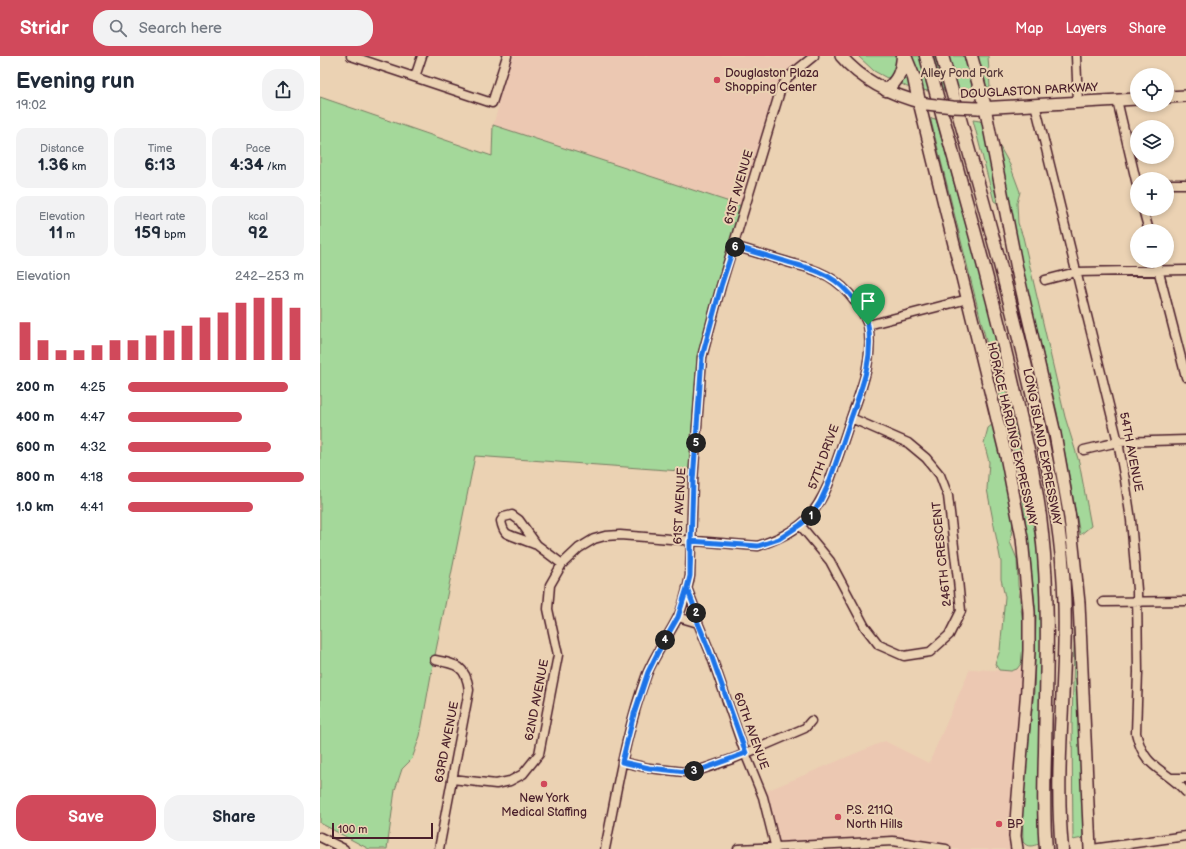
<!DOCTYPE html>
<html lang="en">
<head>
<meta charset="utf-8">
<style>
	body { margin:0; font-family:"Balsamiq Sans",sans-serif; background:#f2f2f3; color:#1f2937; height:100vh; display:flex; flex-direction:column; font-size:15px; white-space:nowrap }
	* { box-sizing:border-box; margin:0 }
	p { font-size:13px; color:#747a83 }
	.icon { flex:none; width:22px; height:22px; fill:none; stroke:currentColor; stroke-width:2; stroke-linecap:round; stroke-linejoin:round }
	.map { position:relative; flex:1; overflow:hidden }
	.details { display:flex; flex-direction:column; background:#fff; width:320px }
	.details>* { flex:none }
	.fabs { position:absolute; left:810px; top:12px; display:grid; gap:8px }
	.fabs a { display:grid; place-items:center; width:44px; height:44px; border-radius:50%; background:#fff; box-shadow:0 2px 6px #0003; font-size:20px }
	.scale { position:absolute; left:12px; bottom:10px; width:101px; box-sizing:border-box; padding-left:4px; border:2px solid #4a1f2b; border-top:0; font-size:11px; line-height:14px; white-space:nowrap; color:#4a1f2b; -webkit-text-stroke:3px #ebd2b3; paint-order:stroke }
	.pin { position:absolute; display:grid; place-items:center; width:34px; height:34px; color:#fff; margin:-41px -17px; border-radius:50% 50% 50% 0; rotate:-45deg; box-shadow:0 0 4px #0007 }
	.pin .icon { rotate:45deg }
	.km { position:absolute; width:20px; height:20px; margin:-10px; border-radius:50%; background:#222; color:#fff; font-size:11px; line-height:20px; text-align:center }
	.round { display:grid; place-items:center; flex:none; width:42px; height:42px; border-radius:16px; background:#f2f2f3 }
	.summary { display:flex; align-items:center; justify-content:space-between; height:68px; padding:0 16px }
	h1 { font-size:22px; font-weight:700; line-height:30px }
	.figures { display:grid; grid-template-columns:repeat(3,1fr); gap:6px; height:68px; padding:4px 16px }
	.figures div { display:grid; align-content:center; border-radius:10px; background:#f2f2f3; text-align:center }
	.figures b { font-size:17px; font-weight:700 }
	.figures small { font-size:11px; font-weight:400 }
	.figures p { font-size:11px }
	.chart { height:112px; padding:8px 16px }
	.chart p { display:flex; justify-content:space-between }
	.chart svg { width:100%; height:72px; margin-top:4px; stroke:#d1495b; stroke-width:6 }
	.action { display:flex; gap:8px; margin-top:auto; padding:8px 16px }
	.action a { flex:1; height:46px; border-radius:16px; background:#d1495b; color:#fff; font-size:16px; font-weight:700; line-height:46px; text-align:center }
	.action a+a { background:#f2f2f3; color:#1f2937 }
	ul { padding:0 16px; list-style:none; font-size:13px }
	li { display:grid; grid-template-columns:64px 48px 1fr; align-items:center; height:30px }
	li i { height:10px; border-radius:5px; background:#d1495b }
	header { display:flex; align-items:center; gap:24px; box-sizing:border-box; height:56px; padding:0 20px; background:#d1495b; color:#fff }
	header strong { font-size:19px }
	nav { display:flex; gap:22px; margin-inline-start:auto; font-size:14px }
	.search { width:280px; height:36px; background:#f2f2f3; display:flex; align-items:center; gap:10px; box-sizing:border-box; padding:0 14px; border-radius:16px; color:#747a83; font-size:15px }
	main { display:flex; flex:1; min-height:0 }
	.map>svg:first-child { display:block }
	.built { fill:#ecc8b2 }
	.green { fill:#a4d89a; stroke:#777c62 }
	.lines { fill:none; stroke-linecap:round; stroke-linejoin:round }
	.minor-casing { stroke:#4a1f2b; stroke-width:11 }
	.major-casing { stroke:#4a1f2b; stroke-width:14 }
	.highway-casing { stroke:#4a1f2b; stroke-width:15 }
	.minor { stroke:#ebd2b3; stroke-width:8 }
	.major { stroke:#ebd2b3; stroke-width:11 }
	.highway { stroke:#ebd2b3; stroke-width:12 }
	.major-bridge-casing { stroke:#4a1f2b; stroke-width:14; stroke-linecap:butt }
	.major-bridge { stroke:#ebd2b3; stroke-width:11 }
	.route-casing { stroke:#fff; stroke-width:8 }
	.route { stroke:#1a73e8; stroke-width:5 }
	.poi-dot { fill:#d1495b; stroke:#ebd2b3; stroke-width:1.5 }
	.labels { text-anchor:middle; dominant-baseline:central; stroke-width:4; stroke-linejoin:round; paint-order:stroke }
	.poi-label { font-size:12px; fill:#4a1f2b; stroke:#ebd2b3; text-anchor:start }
	.park-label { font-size:12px; fill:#583b3c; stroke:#ebd2b3 }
	.street-label { font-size:12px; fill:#4a1f2b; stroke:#ebd2b3 }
</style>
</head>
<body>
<header>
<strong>Stridr</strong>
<div class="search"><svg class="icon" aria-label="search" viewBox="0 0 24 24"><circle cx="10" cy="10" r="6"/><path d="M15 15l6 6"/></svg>Search here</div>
<nav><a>Map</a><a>Layers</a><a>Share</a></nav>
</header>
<main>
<section class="details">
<div class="summary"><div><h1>Evening run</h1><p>19:02</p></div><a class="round"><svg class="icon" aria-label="share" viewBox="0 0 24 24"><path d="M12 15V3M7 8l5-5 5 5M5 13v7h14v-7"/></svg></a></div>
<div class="figures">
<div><p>Distance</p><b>1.36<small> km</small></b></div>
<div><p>Time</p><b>6:13</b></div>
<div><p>Pace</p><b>4:34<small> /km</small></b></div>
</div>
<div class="figures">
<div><p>Elevation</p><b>11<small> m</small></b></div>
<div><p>Heart rate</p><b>159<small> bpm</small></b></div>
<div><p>kcal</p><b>92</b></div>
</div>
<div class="chart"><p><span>Elevation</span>242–253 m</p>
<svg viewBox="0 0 160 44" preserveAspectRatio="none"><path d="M5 44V21M15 44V32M25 44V38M35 44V38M45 44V35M55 44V32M65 44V32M75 44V29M85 44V26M95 44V23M105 44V18M115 44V15M125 44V9M135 44V6M145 44V6M155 44V12"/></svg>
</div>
<ul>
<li><b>200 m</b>4:25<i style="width:91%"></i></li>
<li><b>400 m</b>4:47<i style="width:65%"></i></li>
<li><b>600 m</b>4:32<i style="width:81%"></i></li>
<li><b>800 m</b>4:18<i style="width:100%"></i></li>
<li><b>1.0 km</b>4:41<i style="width:71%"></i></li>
</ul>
<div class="action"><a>Save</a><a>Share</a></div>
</section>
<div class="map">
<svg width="866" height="793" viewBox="0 0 866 793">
	<rect width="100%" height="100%" fill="#ebd2b3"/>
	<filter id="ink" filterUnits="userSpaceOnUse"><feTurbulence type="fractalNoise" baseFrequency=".025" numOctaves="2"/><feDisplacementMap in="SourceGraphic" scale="8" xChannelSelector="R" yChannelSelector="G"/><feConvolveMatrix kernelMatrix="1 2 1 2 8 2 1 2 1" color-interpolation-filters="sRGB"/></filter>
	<g filter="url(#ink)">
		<path class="built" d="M187,0H494L468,21L425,151L173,69L179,49L172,47Z
			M650,613L691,615L697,613L715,615L711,663L702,743L704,793H616L573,786L457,790L444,736L565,685L609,707Z"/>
		<path class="green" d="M538,0H668L670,31L658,35L656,39H646L645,35L608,33V35L603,34L602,32L587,31L570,21L567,22L554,15Z
			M0,41L172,100L173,69L425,151L378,307L374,416L155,400L111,619L100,680L92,703L82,713L75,734L67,793H49L0,767Z
			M611,62L616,63L668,248L687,327L704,412L717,492L721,561L719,788C712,790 708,792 703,786L702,743L714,636L716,561L709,490L698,412L611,65Z
			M653,64L660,65L662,67L678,144L677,147L674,145Z
			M680,91L690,109L700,136L697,147L698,167L703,181L745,361L759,406L771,470L760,479L737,356L699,199L678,93Z
			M673,368L680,387L694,461L690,486L697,503L698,529L703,568V605L697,613L691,615L679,614L675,608L680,594L685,541L681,523V506L667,433L669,406L664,387L668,372Z
			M753,528L759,617L763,782L753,784L752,668L754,589Z"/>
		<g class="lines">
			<defs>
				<path id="minor" d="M31,0L172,47L187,0
					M756,0L758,46
					M95,21L102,0
					M797,44L817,129
					M715,48L798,386L805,424L811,464L817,534L818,616L816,677C825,715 844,711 866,736
					M847,128H866
					M823,153L829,175
					M414,190C431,195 447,200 464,205C476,209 488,211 499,216C522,225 540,247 548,269L648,243
					M836,205L866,321
					M725,224L756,216L866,214
					M764,394L798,386L866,384
					M480,469L510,505L545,571L559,589L584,600L610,596L629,579L641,555L638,524L628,440L620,419L606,402L588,387L531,362
					M217,489C212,487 188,479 186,477C183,474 182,470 181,465L184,461L192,459L199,464L217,489L242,508
					M367,532L375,553L378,567L390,596L425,697L443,741L456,793
					M783,546L866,545
					M358,561L378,567
					M115,604C137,608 146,610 149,634L119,793
					M302,706L329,712L365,716L380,714L415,702L485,672L491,665
					M851,722H866
					M132,723L176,728L190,725L203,718L219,698L238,599L228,553L230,529L242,508L259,492L274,483L285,480L300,479L438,490C475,477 492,466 508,429C516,407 524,384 531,362C542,331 554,302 548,269
					M0,781L24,793
					M285,793C297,734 306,674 327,618C335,598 348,581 358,561C364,549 367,534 370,520L373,425L382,301L401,230L461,32L468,21L494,0
					M418,793L573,785L626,793
					M772,793L866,780"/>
				<path id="major" d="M521,0C543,26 574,40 606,48
					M847,41L866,40
					M599,46L686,400L702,482L709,556V594L707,632L697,752L695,780L697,793
					M665,51L698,218L735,378L750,462L759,547L770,793
					M658,52L817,43"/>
				<path id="highway" d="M585,0L594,22L599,46
					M606,0C636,111 669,221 694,333C705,381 717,428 722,477C730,550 726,622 725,696C724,728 723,761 726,793
					M622,0C654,112 686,224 712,337C725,397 739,456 743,517C750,609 733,701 742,793
					M651,0L665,51
					M566,34C578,25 582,15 583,0"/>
			</defs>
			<use href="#minor" class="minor-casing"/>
			<use href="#major" class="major-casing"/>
			<use href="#highway" class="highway-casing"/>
			<use href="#minor" class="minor"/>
			<use href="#major" class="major"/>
			<use href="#highway" class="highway"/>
			<defs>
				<path id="major-bridge" d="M607,48L633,51L658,52"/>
			</defs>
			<use href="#major-bridge" class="major-bridge-casing"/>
			<use href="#major-bridge" class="major-bridge"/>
		</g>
	</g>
	<g class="lines" filter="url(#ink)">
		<defs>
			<path id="route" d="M548,269C554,302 542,331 531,362C524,384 516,407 508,429L500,446L491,460L480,469L459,483L438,490L370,485V520L367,532L375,553L378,567L390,596L426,697L380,714L366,716L329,712L302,706L314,658L328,616L338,596L358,561L367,532L370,520L373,425L382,301L401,230L414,190C431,195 447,200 464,205C476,209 488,211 499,216C522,225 540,247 548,269"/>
		</defs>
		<use href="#route" class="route-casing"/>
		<use href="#route" class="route"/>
	</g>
	<g class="poi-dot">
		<circle cx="397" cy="24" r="4"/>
		<circle cx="224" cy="728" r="4"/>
		<circle cx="518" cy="761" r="4"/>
		<circle cx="679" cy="768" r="4"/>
	</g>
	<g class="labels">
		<g class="poi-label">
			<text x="405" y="17">Douglaston Plaza<tspan x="405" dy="14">Shopping Center</tspan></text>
			<text x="224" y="742" text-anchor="middle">New York<tspan x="224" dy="14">Medical Staffing</tspan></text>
			<text x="526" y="754">P.S. 211Q<tspan x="526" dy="14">North Hills</tspan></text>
			<text x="687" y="768">BP</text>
		</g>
		<g class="park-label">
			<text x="642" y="17">Alley Pond Park</text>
		</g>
		<g class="street-label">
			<text transform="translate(709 35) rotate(-3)">DOUGLASTON PARKWAY</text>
			<text transform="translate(419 131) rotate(-74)">61ST AVENUE</text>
			<text transform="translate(692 378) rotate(77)">HORACE HARDING EXPRESSWAY</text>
			<text transform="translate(722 391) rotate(79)">LONG ISLAND EXPRESSWAY</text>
			<text transform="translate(811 396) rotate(79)">54TH AVENUE</text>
			<text transform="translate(504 401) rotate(-70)">57TH DRIVE</text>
			<text transform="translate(360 450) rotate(-87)">61ST AVENUE</text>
			<text transform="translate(622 498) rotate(-96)">246TH CRESCENT</text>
			<text transform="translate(217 644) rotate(-79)">62ND AVENUE</text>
			<text transform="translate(431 675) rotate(70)">60TH AVENUE</text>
			<text transform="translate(127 686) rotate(-79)">63RD AVENUE</text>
		</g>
	</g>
</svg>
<div class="fabs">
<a><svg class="icon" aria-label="locate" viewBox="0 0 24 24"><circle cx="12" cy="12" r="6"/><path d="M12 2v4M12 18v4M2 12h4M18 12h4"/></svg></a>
<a><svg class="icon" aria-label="layers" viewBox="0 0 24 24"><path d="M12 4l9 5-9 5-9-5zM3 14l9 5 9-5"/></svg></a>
<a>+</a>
<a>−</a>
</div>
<div class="scale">100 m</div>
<div class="pin" style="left:548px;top:269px;background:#1e9e55"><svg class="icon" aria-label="arrive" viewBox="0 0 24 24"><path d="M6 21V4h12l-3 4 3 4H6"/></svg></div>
<b class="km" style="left:491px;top:460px">1</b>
<b class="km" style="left:376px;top:557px">2</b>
<b class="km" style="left:374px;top:715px">3</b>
<b class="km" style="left:345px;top:584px">4</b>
<b class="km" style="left:376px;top:387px">5</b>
<b class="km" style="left:415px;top:191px">6</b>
</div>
</main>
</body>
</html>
